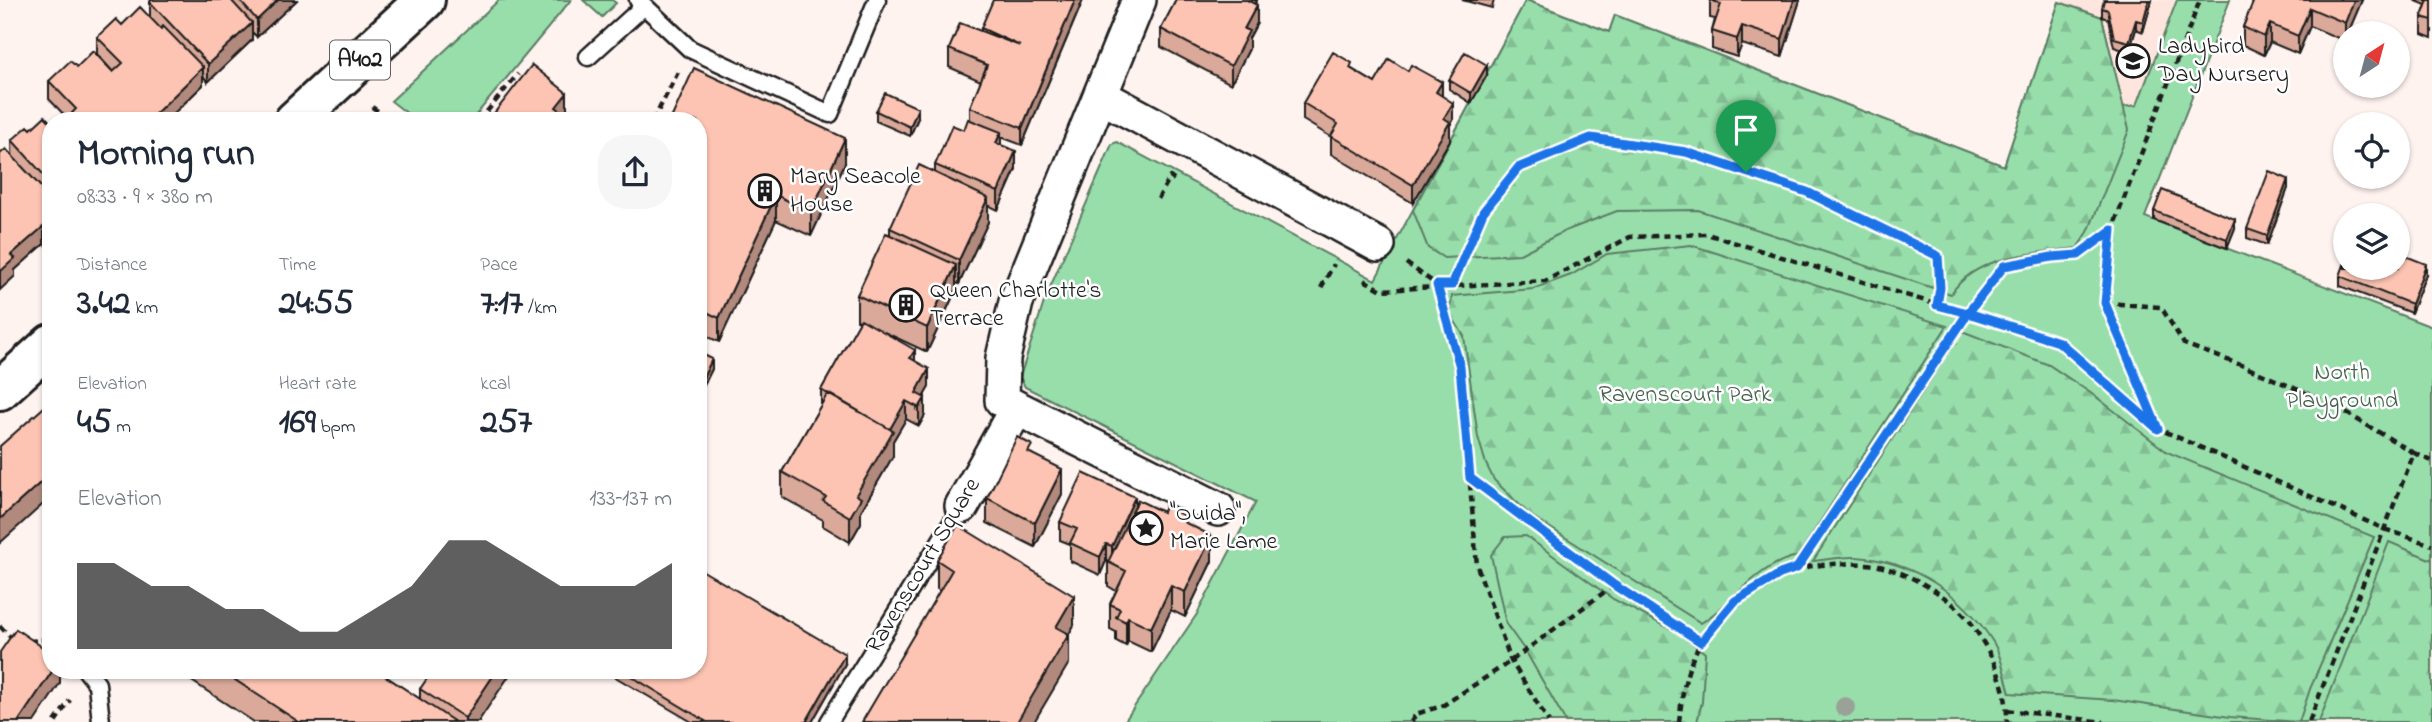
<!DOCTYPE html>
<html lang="en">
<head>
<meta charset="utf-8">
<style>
	body { margin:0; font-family:"Indie Flower",sans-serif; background:#f6f6f7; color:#1f2937; height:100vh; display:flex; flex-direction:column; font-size:26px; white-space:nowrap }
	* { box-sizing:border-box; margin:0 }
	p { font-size:23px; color:#747a83 }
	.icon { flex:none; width:38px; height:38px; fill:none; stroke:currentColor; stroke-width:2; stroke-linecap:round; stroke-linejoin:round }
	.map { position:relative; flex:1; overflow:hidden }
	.drawer { position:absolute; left:42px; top:112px; width:665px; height:567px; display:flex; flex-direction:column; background:#fff; border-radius:28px; box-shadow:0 2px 5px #0004 }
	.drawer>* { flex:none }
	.needle { width:46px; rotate:36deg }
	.fabs { position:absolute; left:2333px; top:21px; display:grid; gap:14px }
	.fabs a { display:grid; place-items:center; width:77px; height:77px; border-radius:50%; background:#fff; box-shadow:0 2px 5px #0004; font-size:35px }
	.pin { position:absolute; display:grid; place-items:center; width:60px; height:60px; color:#fff; margin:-72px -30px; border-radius:50% 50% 50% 0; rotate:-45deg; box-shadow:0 0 7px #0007 }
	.pin .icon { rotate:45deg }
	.round { display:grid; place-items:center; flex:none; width:74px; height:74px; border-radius:28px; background:#f6f6f7 }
	.headline { display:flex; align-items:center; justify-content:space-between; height:119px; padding:0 35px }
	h1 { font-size:38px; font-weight:700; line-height:52px }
	.figures { display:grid; grid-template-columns:repeat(3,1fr); gap:10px; height:119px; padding:7px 35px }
	.figures div { display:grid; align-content:center }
	.figures b { font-size:35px; font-weight:700 }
	.figures small { font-size:19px; font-weight:400 }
	.figures p { font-size:19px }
	.chart { height:196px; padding:14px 35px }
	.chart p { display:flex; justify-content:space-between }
	.chart svg { width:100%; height:126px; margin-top:7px; fill:#1c1c1c; opacity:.7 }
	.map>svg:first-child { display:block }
	.built { fill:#fee5de }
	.green { fill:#98deab; stroke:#5a7d64; stroke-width:2 }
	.forest { fill:url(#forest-firs); stroke:#5a7d64; stroke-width:2 }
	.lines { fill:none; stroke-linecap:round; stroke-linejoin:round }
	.lane-casing { stroke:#1c1c1c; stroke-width:21 }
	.street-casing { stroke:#1c1c1c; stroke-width:38 }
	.primary-casing { stroke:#1c1c1c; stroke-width:44 }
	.path { stroke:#1c1c1c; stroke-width:4.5; stroke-dasharray:7 5; stroke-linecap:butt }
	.lane { stroke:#fff; stroke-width:16 }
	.street { stroke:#fff; stroke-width:33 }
	.primary { stroke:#fff; stroke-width:38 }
	.tree { fill:#9aa297 }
	.wall { fill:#daa99a; stroke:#1c1c1c; stroke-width:2 }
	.shaded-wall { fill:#b1897d; stroke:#1c1c1c; stroke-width:2 }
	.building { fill:#fdc4b3; stroke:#1c1c1c; stroke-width:2 }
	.route-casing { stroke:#fff; stroke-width:14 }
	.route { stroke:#1a73e8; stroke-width:9 }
	.labels { text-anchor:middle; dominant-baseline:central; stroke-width:5; stroke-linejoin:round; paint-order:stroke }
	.shield { fill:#fff; stroke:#606060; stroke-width:2 }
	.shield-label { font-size:23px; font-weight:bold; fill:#1c1c1c }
	.poi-label { font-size:24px; fill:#1c1c1c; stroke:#fff; text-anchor:start }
	.park-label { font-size:24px; fill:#47604e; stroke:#fff }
	.street-label { font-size:24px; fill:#1c1c1c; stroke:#fff }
</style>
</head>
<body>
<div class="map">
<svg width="2432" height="722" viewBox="0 0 2432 722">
	<defs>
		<pattern id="forest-firs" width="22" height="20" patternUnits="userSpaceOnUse" patternTransform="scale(1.75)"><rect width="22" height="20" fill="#98deab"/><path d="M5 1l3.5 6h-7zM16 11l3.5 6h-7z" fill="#82be93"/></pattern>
	</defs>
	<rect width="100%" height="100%" fill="#fff3f0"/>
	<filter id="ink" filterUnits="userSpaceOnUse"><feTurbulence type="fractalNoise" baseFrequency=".0143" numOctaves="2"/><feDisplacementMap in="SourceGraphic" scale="14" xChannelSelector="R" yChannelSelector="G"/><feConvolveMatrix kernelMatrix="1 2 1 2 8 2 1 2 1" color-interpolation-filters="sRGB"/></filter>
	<g filter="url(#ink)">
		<path class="built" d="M2059,0H2177L2137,105L2122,107L2102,17L2059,2Z"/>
		<path class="green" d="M499,0H571L471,121H417L391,101Z
			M583,0H612L616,3L602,17Z
			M1526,0L1609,32L1615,15L2004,166L2059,2L2102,17L2123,107L2137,105L2177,0H2230L2145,217L2432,327V722H1124L1197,614L1256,502L1025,387L1020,377L1045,299L1112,144L1117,142L1375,280Z"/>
		<path class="forest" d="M1526,0L1609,32L1615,15L2004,166L2059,2L2102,17L2129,130L2088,232L2077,248C2036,253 1976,254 1951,294L1698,210L1617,211L1565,231L1520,254L1444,258L1428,248L1413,210Z
			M1691,245L1947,326L1798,556C1759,563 1733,603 1701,623L1530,515L1494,480L1486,464L1478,437L1464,336L1449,312L1452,296L1533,289L1571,275L1607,254Z
			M1962,331L2049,365L2095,396L2167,452L2374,537L2310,689L2299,722L2230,717L2113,700L2010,693C2005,677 2002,656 1993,642C1963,594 1913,561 1856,557C1842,556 1827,560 1813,561Z
			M1526,536L1613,599L1680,634L1705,653L1702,702L1697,722H1566L1526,652L1506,624L1491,555L1505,537Z
			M2389,542L2432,560V722H2319Z"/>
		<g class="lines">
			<defs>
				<path id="lane" d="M638,0L690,49L830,114L877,0
					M588,57L644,6
					M86,670L97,684L101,722
					M829,722L962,506"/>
				<path id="street" d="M1101,96L1378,245
					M1017,408L1218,509
					M962,506L1017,408L1002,400L1003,358L1016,302L1139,0"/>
				<path id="primary" d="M294,121L425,0
					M0,390L51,344"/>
			</defs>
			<use href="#lane" class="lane-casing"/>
			<use href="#street" class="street-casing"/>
			<use href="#primary" class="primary-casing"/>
			<path class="path" d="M372,107L392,121
				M479,121L518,74
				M653,121L678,72
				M1158,199L1170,177L1174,180
				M2112,231L2105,303L2157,425
				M1406,263L1437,285L1460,367L1477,566L1511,661L1549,722
				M1364,280L1382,290L1545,281L1630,237L1707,234L2059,342L2159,429L2384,529L2432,545
				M1452,285L1483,212L1518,168L1591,138L1686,152L1807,192L1938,256L1940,288L1937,305
				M1321,288L1334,264
				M2105,303L2161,307L2184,344L2241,365L2331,404L2414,453L2309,722
				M2414,453L2432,461
				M1471,479L1614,585L1701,642
				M1797,568L1968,313L2004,266L2052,257L2078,255L2112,230L2200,0
				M0,626L14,641
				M29,641L51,639
				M2007,710L2104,722
				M55,722L70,700
				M1411,722L1416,714L1442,706L1511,661L1614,585
				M1679,722C1682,694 1686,665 1702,641C1721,613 1750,585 1783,573C1807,564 1858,560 1883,567C1912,575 1949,596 1968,619C1974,626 1978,634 1983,642C1997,665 2008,694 2007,722"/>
			<use href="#lane" class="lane"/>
			<use href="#street" class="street"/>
			<use href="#primary" class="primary"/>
		</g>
		<circle class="tree" cx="1845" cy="707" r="10"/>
		<path class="wall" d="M151,0H297L257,37L252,32V40L208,82L203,76V85L166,121H70L49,99V81L77,67L113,72L97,54V37L122,25L150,17V2Z
			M1083,0L1022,145L1001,137V145L1016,169L998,210L988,205V222L959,284L956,283V290L927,352L884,332L915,361L929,387L923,397L925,415L919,426L906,419L893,441V456L861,511V523L850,542L823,526V520L782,497V472L821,405V390L860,321L857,320V295L890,235V228L935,173V165L964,130L970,120V107L981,81L949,67V49L981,31V28Z
			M1176,0H1257L1255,4L1257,23L1249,38V49L1231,84L1161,47V29Z
			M1462,0H1494L1492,8Z
			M1710,0H1800L1782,57L1742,44L1737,57L1712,49V31L1715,19L1710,18Z
			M2152,0L2143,32L2136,29L2129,52L2114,47L2108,19L2102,17V8Z
			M2254,0H2362L2348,33H2345V41L2310,26L2298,54L2270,42L2264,55L2243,45V27Z
			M2414,0H2432V38L2422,34V17L2426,5Z
			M1352,69L1375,83L1442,96L1453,120L1450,126V140L1413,203L1331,154V137L1303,120V103Z
			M1487,75L1471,103L1449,89V80Z
			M876,111L918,118L910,136L876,121Z
			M698,121L845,163L811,236L776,220L719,342L698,332Z
			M51,123V245L48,248L44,244L15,270V276L12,140L31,129Z
			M2288,188L2267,245L2247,238V229Z
			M2154,211L2235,228L2227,248L2154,220Z
			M2426,274L2411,313L2340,286V276Z
			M698,352L712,369L703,387L698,385Z
			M1032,454L1062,494L1035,547L987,523V498Z
			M1135,507L1187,524L1212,561L1185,617L1171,610L1151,652L1128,641L1126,646L1116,641V632L1110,629V604L1116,591L1108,586V562L1106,561L1100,575L1070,561V544L1060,540V522Z
			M937,560L1074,625L1069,634V663L937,589Z
			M845,664L812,722H692L612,675V670H698Z
			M175,670H376L420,699V689L478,722H254Z"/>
		<path class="shaded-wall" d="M278,0H297L257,37V20Z
			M1075,0H1083L1022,145V128Z
			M1247,0H1257L1247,18Z
			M1794,0H1800L1782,57V39Z
			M2149,0H2152L2143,32V22Z
			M2354,0H2362L2348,33H2345V41V23Z
			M1257,5V23L1249,38V49L1231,84V66L1244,29Z
			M2310,8V26L2298,54V36Z
			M2136,20V29L2129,52V42Z
			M252,23V40L208,82V64Z
			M2270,24V42L2264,55V37Z
			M1742,26V44L1737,57V39Z
			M1487,65V75L1471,103V93Z
			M203,67V85L166,121H148Z
			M1442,82V100L1436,92Z
			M567,93V111L559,121L556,107Z
			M1453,103V120L1450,126V140L1413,203V185L1444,118Z
			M918,108V118L910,136V127Z
			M1001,132V150L996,143Z
			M845,138V163L811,236V212Z
			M1016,151V169L998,210V192Z
			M2288,179V188L2267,245V236Z
			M776,195V220L719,342V318Z
			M988,198V222L959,284V260Z
			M2235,219V228L2227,248V239Z
			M44,226V244L15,270V276L0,290V272L11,255Z
			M51,228V245L48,248V230Z
			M2426,264V274L2411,313V304Z
			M956,265V290L927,352V328Z
			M915,350V368L910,358Z
			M712,359V369L703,387V378Z
			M929,369V387L917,408L916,393Z
			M925,398V415L919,426V408Z
			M906,401V419L893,441V456L861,511V523L850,542V517L856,495L890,429Z
			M1062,469V494L1035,547V523Z
			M51,473V497L0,543V519Z
			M1135,497V514L1112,564V546Z
			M1212,536V561L1185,617V592Z
			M1106,544V561L1100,575V557Z
			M1171,586V610L1151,652V628Z
			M1074,596V625L1069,634V663L1034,722H1017L1056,627Z
			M1128,617V641L1126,646V622Z
			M845,654V664L812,722H806Z
			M53,670H60V683L34,722H18Z
			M497,670H513L478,722H465V718Z"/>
		<path class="building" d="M151,0H231L252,23L208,64L150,2Z
			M239,0H278L257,20Z
			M993,0H1075L1022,128L970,107L987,65L949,49L960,23L1020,46L981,28Z
			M1176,0H1247L1257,5L1244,29L1249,31L1231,66L1161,29Z
			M1711,0H1794L1782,39L1742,26L1737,39L1712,31L1721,4Z
			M2104,0H2149L2143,22L2136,20L2129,42L2114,38L2108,10L2102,8Z
			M2254,0H2354L2345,23L2310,8L2298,36L2270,24L2264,37L2243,27Z
			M2428,0H2432V20L2422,17Z
			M140,7L161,29L163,26L203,67L148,121H79L72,113L76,109L49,81L70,61L77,67L93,51L113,72L123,63L97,37L116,19L122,25Z
			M1333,52L1352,63L1350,68L1375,83L1389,59L1408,71L1411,65L1442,82L1436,92L1453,103L1444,118L1450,122L1413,185L1331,136L1338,124L1303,103Z
			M1465,52L1487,65L1471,93L1449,80Z
			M532,65L567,93L556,107L574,121H488Z
			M694,68L845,138L811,212L776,195L719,318L698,308V121H670Z
			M885,93L918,108L910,127L876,111Z
			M45,116L51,123V183L12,140L28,126L31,129Z
			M968,119L1001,132L996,143L1016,151L998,192L935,165L952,125L964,130Z
			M6,149L51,198V228L48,230L44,226L11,255L15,258L0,272V154Z
			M919,165L988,198L959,260L890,228Z
			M2269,171L2288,179L2267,236L2247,229Z
			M2162,190L2235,219L2227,239L2154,211Z
			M886,233L956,265L927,328L857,295Z
			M2398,253L2426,264L2411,304L2340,276L2345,262V268H2398Z
			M861,319L915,350L910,358L929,369L916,393L925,398L919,408L906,401L890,429L821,390Z
			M698,352L712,359L703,378L698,376Z
			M828,393L893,431L856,495L861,498L850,517L823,501L826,497L782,472Z
			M51,401V473L0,519V446Z
			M1017,437L1032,445L1028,452L1062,469L1035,523L987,498Z
			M1083,473L1135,497L1112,546L1106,544L1100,557L1070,543L1077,529L1060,522Z
			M1138,500L1163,512L1165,506L1187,517L1184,522L1212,536L1185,592L1171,586L1151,628L1128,617L1126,622L1116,617L1120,609L1110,604L1126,571L1108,562Z
			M958,525L1074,596L1056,627L1069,634L1017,722H862L952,570L937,560Z
			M698,568L845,654L806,722H707L621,670H698Z
			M16,629L51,653V670H53L18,722H0V652Z
			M220,670H376L455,722H299Z
			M433,670H497L465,718L420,689Z"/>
	</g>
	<g class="lines" filter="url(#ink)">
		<defs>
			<path id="route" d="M1746,172L1686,152L1591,138L1518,168L1483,212L1452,285H1437L1460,367L1470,478L1614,585L1701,642L1735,601L1780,574L1797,568L1968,313L2059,342L2158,429L2105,303L2112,230L2078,255L2052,257L2004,266L1968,313L1937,305L1940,288L1938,256L1807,192L1746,172"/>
		</defs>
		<use href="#route" class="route-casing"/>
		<use href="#route" class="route"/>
	</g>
	<defs>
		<symbol id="school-ring" viewBox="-11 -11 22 22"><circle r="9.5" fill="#fff" stroke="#1c1c1c" stroke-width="1.5"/><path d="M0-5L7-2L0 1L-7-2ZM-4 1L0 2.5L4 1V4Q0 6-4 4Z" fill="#1c1c1c"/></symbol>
		<symbol id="building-ring" viewBox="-11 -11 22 22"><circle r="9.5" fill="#fff" stroke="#1c1c1c" stroke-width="1.5"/><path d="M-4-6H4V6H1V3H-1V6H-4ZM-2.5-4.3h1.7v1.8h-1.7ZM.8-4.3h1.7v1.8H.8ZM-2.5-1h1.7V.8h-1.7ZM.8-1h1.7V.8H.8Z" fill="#1c1c1c"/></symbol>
		<symbol id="sight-ring" viewBox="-11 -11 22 22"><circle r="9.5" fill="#fff" stroke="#1c1c1c" stroke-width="1.5"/><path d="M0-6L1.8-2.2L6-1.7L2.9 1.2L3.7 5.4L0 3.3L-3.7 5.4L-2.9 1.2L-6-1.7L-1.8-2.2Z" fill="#1c1c1c"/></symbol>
	</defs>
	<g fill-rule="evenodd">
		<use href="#school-ring" x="2114" y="42" width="38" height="38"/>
		<use href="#building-ring" x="746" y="172" width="38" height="38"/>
		<use href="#building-ring" x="887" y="286" width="38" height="38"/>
		<use href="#sight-ring" x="1127" y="509" width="38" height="38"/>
	</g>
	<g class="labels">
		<rect class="shield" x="330" y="40.5" width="60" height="39" rx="5"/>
		<g class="shield-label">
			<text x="360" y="60">A402</text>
		</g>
		<g class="poi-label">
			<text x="2158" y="47">Ladybird<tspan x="2158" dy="28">Day Nursery</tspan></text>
			<text x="790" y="177">Mary Seacole<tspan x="790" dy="28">House</tspan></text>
			<text x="930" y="291">Queen Charlotte's<tspan x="930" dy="28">Terrace</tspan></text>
			<text x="1170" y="514">"Ouida",<tspan x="1170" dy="28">Marie Lame</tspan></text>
		</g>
		<g class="park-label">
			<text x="2342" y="373">North<tspan x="2342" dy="28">Playground</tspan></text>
			<text x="1685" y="395">Ravenscourt Park</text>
		</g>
		<g class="street-label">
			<text transform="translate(924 566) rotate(-59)">Ravenscourt Square</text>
		</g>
	</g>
</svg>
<div class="fabs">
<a><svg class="needle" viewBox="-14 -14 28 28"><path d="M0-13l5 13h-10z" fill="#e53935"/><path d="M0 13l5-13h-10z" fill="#747a83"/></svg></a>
<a><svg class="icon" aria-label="locate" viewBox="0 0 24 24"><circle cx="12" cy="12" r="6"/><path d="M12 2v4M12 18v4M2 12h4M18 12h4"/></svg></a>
<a><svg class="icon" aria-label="layers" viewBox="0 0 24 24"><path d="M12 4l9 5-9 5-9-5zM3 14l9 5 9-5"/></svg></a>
</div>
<div class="pin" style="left:1746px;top:172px;background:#1e9e55"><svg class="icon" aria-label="arrive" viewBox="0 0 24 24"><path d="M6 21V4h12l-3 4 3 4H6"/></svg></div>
<section class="drawer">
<div class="headline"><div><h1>Morning run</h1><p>08:33 · 9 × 380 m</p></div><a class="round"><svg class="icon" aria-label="share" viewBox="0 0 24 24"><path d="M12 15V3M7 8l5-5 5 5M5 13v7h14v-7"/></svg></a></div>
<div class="figures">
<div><p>Distance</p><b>3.42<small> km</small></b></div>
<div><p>Time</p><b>24:55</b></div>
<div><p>Pace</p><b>7:17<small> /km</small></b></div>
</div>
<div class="figures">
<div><p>Elevation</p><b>45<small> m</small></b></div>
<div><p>Heart rate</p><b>169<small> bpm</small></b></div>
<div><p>kcal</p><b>257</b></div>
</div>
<div class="chart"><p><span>Elevation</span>133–137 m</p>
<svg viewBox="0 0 160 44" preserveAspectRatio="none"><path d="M0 44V14L10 14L20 22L30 22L40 30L50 30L60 38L70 38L80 30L90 22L100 6L110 6L120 14L130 22L140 22L150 22L160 14V44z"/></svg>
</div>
</section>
</div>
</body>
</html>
